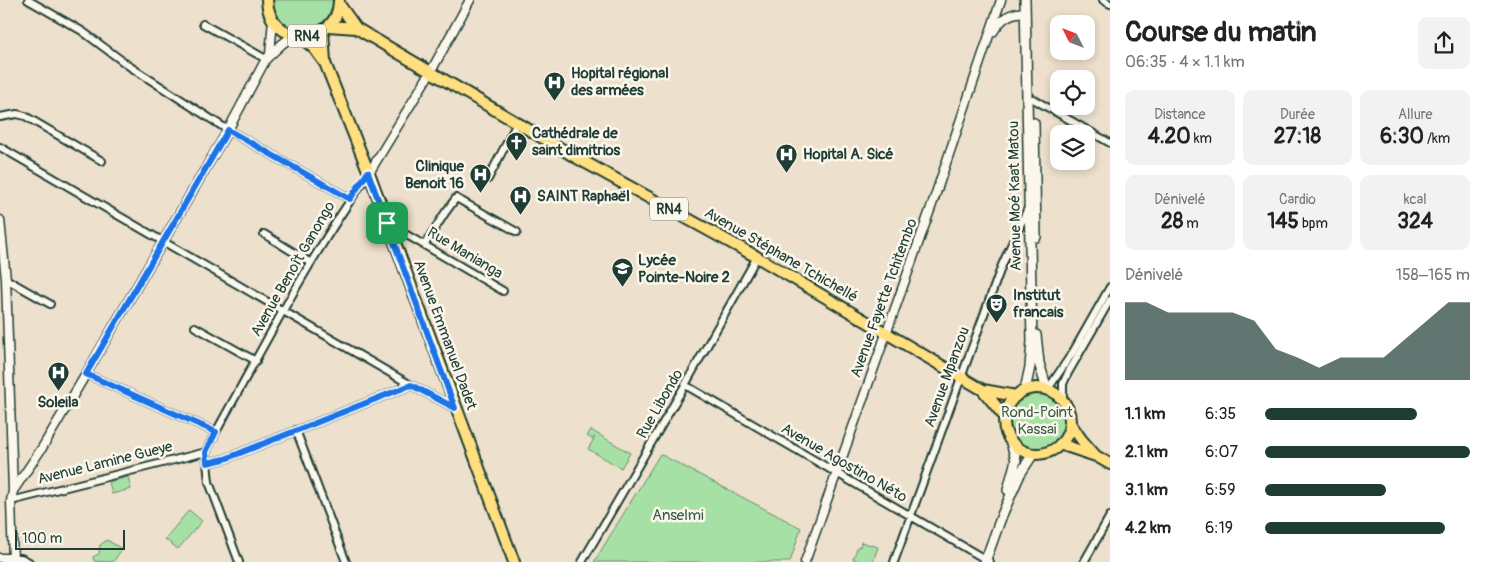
<!DOCTYPE html>
<html lang="fr">
<head>
<meta charset="utf-8">
<style>
	body { margin:0; font-family:Pangolin,sans-serif; background:#f2f2f2; color:#222; height:100vh; display:flex; flex-direction:column; font-size:19px; white-space:nowrap }
	* { box-sizing:border-box; margin:0 }
	p { font-size:16px; color:#767676 }
	.icon { flex:none; width:28px; height:28px; fill:none; stroke:currentColor; stroke-width:2; stroke-linecap:round; stroke-linejoin:round }
	.map { position:relative; flex:1; overflow:hidden }
	.sheet { display:flex; flex-direction:column; background:#fff; width:375px }
	.sheet>* { flex:none }
	.needle { width:32px; rotate:312deg }
	.buttons { position:absolute; left:1050px; top:15px; display:grid; gap:10px }
	.buttons a { display:grid; place-items:center; width:45px; height:45px; border-radius:10px; background:#fff; box-shadow:0 2px 8px #0003; font-size:25px }
	.scale { position:absolute; left:15px; bottom:12px; width:110px; box-sizing:border-box; padding-left:5px; border:2px solid #1f3d34; border-top:0; font-size:14px; line-height:18px; white-space:nowrap; color:#1f3d34; -webkit-text-stroke:4px #fbf7ec; paint-order:stroke }
	.pin { position:absolute; display:grid; place-items:center; width:42px; height:42px; color:#fff; margin:-21px; border-radius:10px; box-shadow:0 2px 8px #0006 }
	.round { display:grid; place-items:center; flex:none; width:52px; height:52px; border-radius:10px; background:#f2f2f2 }
	.head { display:flex; align-items:center; justify-content:space-between; height:85px; padding:0 15px }
	h1 { font-size:28px; font-weight:700; line-height:38px }
	.stats { display:grid; grid-template-columns:repeat(3,1fr); gap:8px; height:85px; padding:5px 15px }
	.stats div { display:grid; align-content:center; border-radius:10px; background:#f2f2f2; text-align:center }
	.stats b { font-size:21px; font-weight:700 }
	.stats small { font-size:14px; font-weight:400 }
	.stats p { font-size:14px }
	.chart { height:140px; padding:10px 15px }
	.chart p { display:flex; justify-content:space-between }
	.chart svg { width:100%; height:90px; margin-top:5px; fill:#1f3d34; opacity:.7 }
	ul { padding:0 15px; list-style:none; font-size:16px }
	li { display:grid; grid-template-columns:80px 60px 1fr; align-items:center; height:38px }
	li i { height:12px; border-radius:6px; background:#1f3d34 }
	main { display:flex; flex:1; min-height:0 }
	.map>svg:first-child { display:block }
	.green { fill:#a7e0a4; stroke:#638e6c }
	.lines { fill:none; stroke-linecap:round; stroke-linejoin:round }
	.minor-casing { stroke:#1f3d34; stroke-width:10 }
	.tertiary-casing { stroke:#1f3d34; stroke-width:11 }
	.secondary-casing { stroke:#1f3d34; stroke-width:12 }
	.primary-casing { stroke:#1f3d34; stroke-width:14 }
	.trunk-casing { stroke:#1f3d34; stroke-width:14 }
	.minor { stroke:#fbf7ec; stroke-width:6 }
	.tertiary { stroke:#fbf7ec; stroke-width:8 }
	.secondary { stroke:#fbf7ec; stroke-width:9 }
	.primary { stroke:#ffdf80; stroke-width:10 }
	.trunk { stroke:#ffdf80; stroke-width:10 }
	.route-casing { stroke:#fff; stroke-width:10 }
	.route { stroke:#1a73e8; stroke-width:6 }
	.labels { text-anchor:middle; dominant-baseline:central; stroke-width:5; stroke-linejoin:round; paint-order:stroke }
	.shield { fill:#fbf7ec; stroke:#61756b; stroke-width:1 }
	.shield-label { font-size:14px; font-weight:bold; fill:#1f3d34 }
	.poi-label { font-size:15px; font-weight:bold; fill:#1f3d34; stroke:#fbf7ec; text-anchor:start }
	.street-label { font-size:15px; fill:#1f3d34; stroke:#fbf7ec }
	.park-label { font-size:15px; fill:#3a5e4a; stroke:#fbf7ec }
</style>
</head>
<body>
<main>
<div class="map">
<svg width="1110" height="562" viewBox="0 0 1110 562">
	<rect width="100%" height="100%" fill="#ede0cc"/>
	<filter id="ink" filterUnits="userSpaceOnUse"><feTurbulence type="fractalNoise" baseFrequency=".02" numOctaves="2"/><feDisplacementMap in="SourceGraphic" scale="10" xChannelSelector="R" yChannelSelector="G"/><feConvolveMatrix kernelMatrix="1 2 1 2 8 2 1 2 1" color-interpolation-filters="sRGB"/></filter>
	<g filter="url(#ink)">
		<path class="green" d="M270,0H335C333,20 313,38 292,30C289,29 286,26 283,23C280,21 276,19 274,15C272,11 271,5 270,0Z
			M1007 421a30 30 0 1 1 60 0a30 30 0 1 1-60 0Z
			M591,430L630,453L621,468L588,449L595,437L592,439L587,436Z
			M660,454L801,528L790,562H594Z
			M128,477L131,489L112,494L109,482Z
			M189,510L202,521L178,549L165,539Z
			M107,540L122,549L113,562L94,561L93,557L99,554L100,545Z
			M861,542L878,547L873,562H862L853,559L858,546L860,547Z"/>
		<g class="lines">
			<defs>
				<path id="minor" d="M28,0L82,31L129,66L228,130L350,199
					M1103,0L1110,4
					M203,24L266,59
					M1033,99L1110,143
					M0,117L17,114L25,116L102,161
					M0,147L411,385L455,408
					M488,179L517,123
					M388,224L503,291
					M264,234L311,263
					M425,244L445,213L456,198L517,232
					M6,279L50,304
					M195,327L256,361
					M86,374L216,432
					M685,385L990,562
					M1048,389L1073,352L1110,287
					M1063,400V384L1068,373L1110,300
					M296,430L346,562
					M207,463L225,459L411,385
					M11,501L206,452
					M13,558H21L29,562
					M239,562L209,482L206,452L216,432C264,345 311,255 369,173
					M582,562L685,385L757,257
					M894,562L1002,265L1028,208
					M1084,562L1110,516"/>
				<path id="tertiary" d="M993,32C1002,18 1009,13 1025,12
					M270,54L273,20
					M369,173L430,73L470,0
					M0,220L6,279L13,491L11,501L13,562
					M13,491L42,448L86,374L228,130L266,59L282,44L294,35
					M0,558H13
					M805,562L934,199L1001,0"/>
				<path id="secondary" d="M1034,123L1036,237
					M1036,335L1039,363L1047,389
					M1025,390L1030,367L1032,341L1025,0
					M1008,490L1016,460L1010,439
					M985,562L1002,515L1020,474L1033,454"/>
				<path id="primary" d="M323,30L325,62
					M299,36L314,48L325,63L369,173L514,562"/>
				<path id="trunk" d="M267,0C269,48 338,47 339,1
					M339,4L356,28L570,154L757,257L983,390L1004,416
					M328,26L356,28
					M1004 421a33 33 0 1 1 66 0a33 33 0 1 1-66 0Z
					M983,390L1016,396
					M1070,423L1081,439L1095,455
					M1060,444L1096,456L1110,464"/>
			</defs>
			<use href="#minor" class="minor-casing"/>
			<use href="#tertiary" class="tertiary-casing"/>
			<use href="#secondary" class="secondary-casing"/>
			<use href="#primary" class="primary-casing"/>
			<use href="#trunk" class="trunk-casing"/>
			<use href="#minor" class="minor"/>
			<use href="#tertiary" class="tertiary"/>
			<use href="#secondary" class="secondary"/>
			<use href="#primary" class="primary"/>
			<use href="#trunk" class="trunk"/>
		</g>
	</g>
	<g class="lines" filter="url(#ink)">
		<defs>
			<path id="route" d="M228,130L350,199L368,172L455,408L411,385L225,459L207,463L206,452L216,432L86,374Z"/>
		</defs>
		<use href="#route" class="route-casing"/>
		<use href="#route" class="route"/>
	</g>
	<defs>
		<symbol id="hospital-pin" viewBox="-11 -11 22 30"><path d="M0 17L-7.5 6A9.5 9.5 0 1 1 7.5 6Z" fill="#1f3d34" stroke="#fbf7ec"/><path d="M-5-5h3v3.5h4V-5h3V5h-3V1.5h-4V5h-3Z" fill="#fff"/></symbol>
		<symbol id="church-pin" viewBox="-11 -11 22 30"><path d="M0 17L-7.5 6A9.5 9.5 0 1 1 7.5 6Z" fill="#1f3d34" stroke="#fbf7ec"/><path d="M-1.2-6h2.4v3.5h3.3v2.4h-3.3V6h-2.4V-.1h-3.3v-2.4h3.3Z" fill="#fff"/></symbol>
		<symbol id="school-pin" viewBox="-11 -11 22 30"><path d="M0 17L-7.5 6A9.5 9.5 0 1 1 7.5 6Z" fill="#1f3d34" stroke="#fbf7ec"/><path d="M0-5L7-2L0 1L-7-2ZM-4 1L0 2.5L4 1V4Q0 6-4 4Z" fill="#fff"/></symbol>
		<symbol id="theatre-pin" viewBox="-11 -11 22 30"><path d="M0 17L-7.5 6A9.5 9.5 0 1 1 7.5 6Z" fill="#1f3d34" stroke="#fbf7ec"/><path d="M-5-5.5Q0-4 5-5.5V0Q5 5 0 6Q-5 5-5 0ZM-3.3-2.5H-1v1.5H-3.3ZM1-2.5H3.3v1.5H1ZM-2.8 1Q0 5.5 2.8 1Z" fill="#fff"/></symbol>
	</defs>
	<g fill-rule="evenodd">
		<use href="#hospital-pin" x="542" y="70" width="25" height="34"/>
		<use href="#church-pin" x="504" y="130" width="25" height="34"/>
		<use href="#hospital-pin" x="774" y="142" width="25" height="34"/>
		<use href="#hospital-pin" x="468" y="162" width="25" height="34"/>
		<use href="#hospital-pin" x="508" y="184" width="25" height="34"/>
		<use href="#school-pin" x="610" y="256" width="25" height="34"/>
		<use href="#theatre-pin" x="984" y="292" width="25" height="34"/>
		<use href="#hospital-pin" x="46" y="360" width="25" height="34"/>
	</g>
	<g class="labels">
		<g class="shield">
			<rect x="288" y="24.5" width="38" height="23" rx="4"/>
			<rect x="650" y="197.5" width="38" height="23" rx="4"/>
		</g>
		<g class="shield-label">
			<text x="307" y="36">RN4</text>
			<text x="669" y="209">RN4</text>
		</g>
		<g class="poi-label">
			<text x="571" y="73">Hopital régional<tspan x="571" dy="17">des armées</tspan></text>
			<text x="532" y="133">Cathédrale de<tspan x="532" dy="17">saint dimitrios</tspan></text>
			<text x="803" y="154">Hopital A. Sicé</text>
			<text x="464" y="166" text-anchor="end">Clinique<tspan x="464" dy="17">Benoit 16</tspan></text>
			<text x="537" y="196">SAINT Raphaël</text>
			<text x="638" y="260">Lycée<tspan x="638" dy="17">Pointe-Noire 2</tspan></text>
			<text x="1013" y="295">Institut<tspan x="1013" dy="17">francais</tspan></text>
			<text x="58" y="402" text-anchor="middle">Soleila</text>
		</g>
		<g class="street-label">
			<text transform="translate(1015 196) rotate(-91)">Avenue Moé Kaat Matou</text>
			<text transform="translate(465 253) rotate(31)">Rue Manianga</text>
			<text transform="translate(781 255) rotate(30)">Avenue Stéphane Tchichellé</text>
			<text transform="translate(293 269) rotate(-60)">Avenue Benoît Ganongo</text>
			<text transform="translate(884 298) rotate(-70)">Avenue Fayette Tchitembo</text>
			<text transform="translate(445 335) rotate(70)">Avenue Emmanuel Dadet</text>
			<text transform="translate(947 377) rotate(-70)">Avenue Mpanzou</text>
			<text transform="translate(660 404) rotate(-60)">Rue Libondo</text>
			<text transform="translate(105 463) rotate(-14)">Avenue Lamine Gueye</text>
			<text transform="translate(844 463) rotate(30)">Avenue Agostino Néto</text>
		</g>
		<g class="park-label">
			<text x="1037" y="412">Rond-Point<tspan x="1037" dy="17">Kassai</tspan></text>
			<text x="678" y="515">Anselmi</text>
		</g>
	</g>
</svg>
<div class="buttons">
<a><svg class="needle" viewBox="-14 -14 28 28"><path d="M0-13l5 13h-10z" fill="#e53935"/><path d="M0 13l5-13h-10z" fill="#767676"/></svg></a>
<a><svg class="icon" aria-label="locate" viewBox="0 0 24 24"><circle cx="12" cy="12" r="6"/><path d="M12 2v4M12 18v4M2 12h4M18 12h4"/></svg></a>
<a><svg class="icon" aria-label="layers" viewBox="0 0 24 24"><path d="M12 4l9 5-9 5-9-5zM3 14l9 5 9-5"/></svg></a>
</div>
<div class="scale">100 m</div>
<div class="pin" style="left:387px;top:223px;background:#1e9e55"><svg class="icon" aria-label="arrive" viewBox="0 0 24 24"><path d="M6 21V4h12l-3 4 3 4H6"/></svg></div>
</div>
<section class="sheet">
<div class="head"><div><h1>Course du matin</h1><p>06:35 · 4 × 1.1 km</p></div><a class="round"><svg class="icon" aria-label="share" viewBox="0 0 24 24"><path d="M12 15V3M7 8l5-5 5 5M5 13v7h14v-7"/></svg></a></div>
<div class="stats">
<div><p>Distance</p><b>4.20<small> km</small></b></div>
<div><p>Durée</p><b>27:18</b></div>
<div><p>Allure</p><b>6:30<small> /km</small></b></div>
</div>
<div class="stats">
<div><p>Dénivelé</p><b>28<small> m</small></b></div>
<div><p>Cardio</p><b>145<small> bpm</small></b></div>
<div><p>kcal</p><b>324</b></div>
</div>
<div class="chart"><p><span>Dénivelé</span>158–165 m</p>
<svg viewBox="0 0 160 44" preserveAspectRatio="none"><path d="M0 44V6L10 6L20 11L30 11L40 11L50 11L60 15L70 29L80 33L90 38L100 33L110 33L120 33L130 24L140 15L150 6L160 6V44z"/></svg>
</div>
<ul>
<li><b>1.1 km</b>6:35<i style="width:74%"></i></li>
<li><b>2.1 km</b>6:07<i style="width:100%"></i></li>
<li><b>3.1 km</b>6:59<i style="width:59%"></i></li>
<li><b>4.2 km</b>6:19<i style="width:88%"></i></li>
</ul>
</section>
</main>
</body>
</html>
